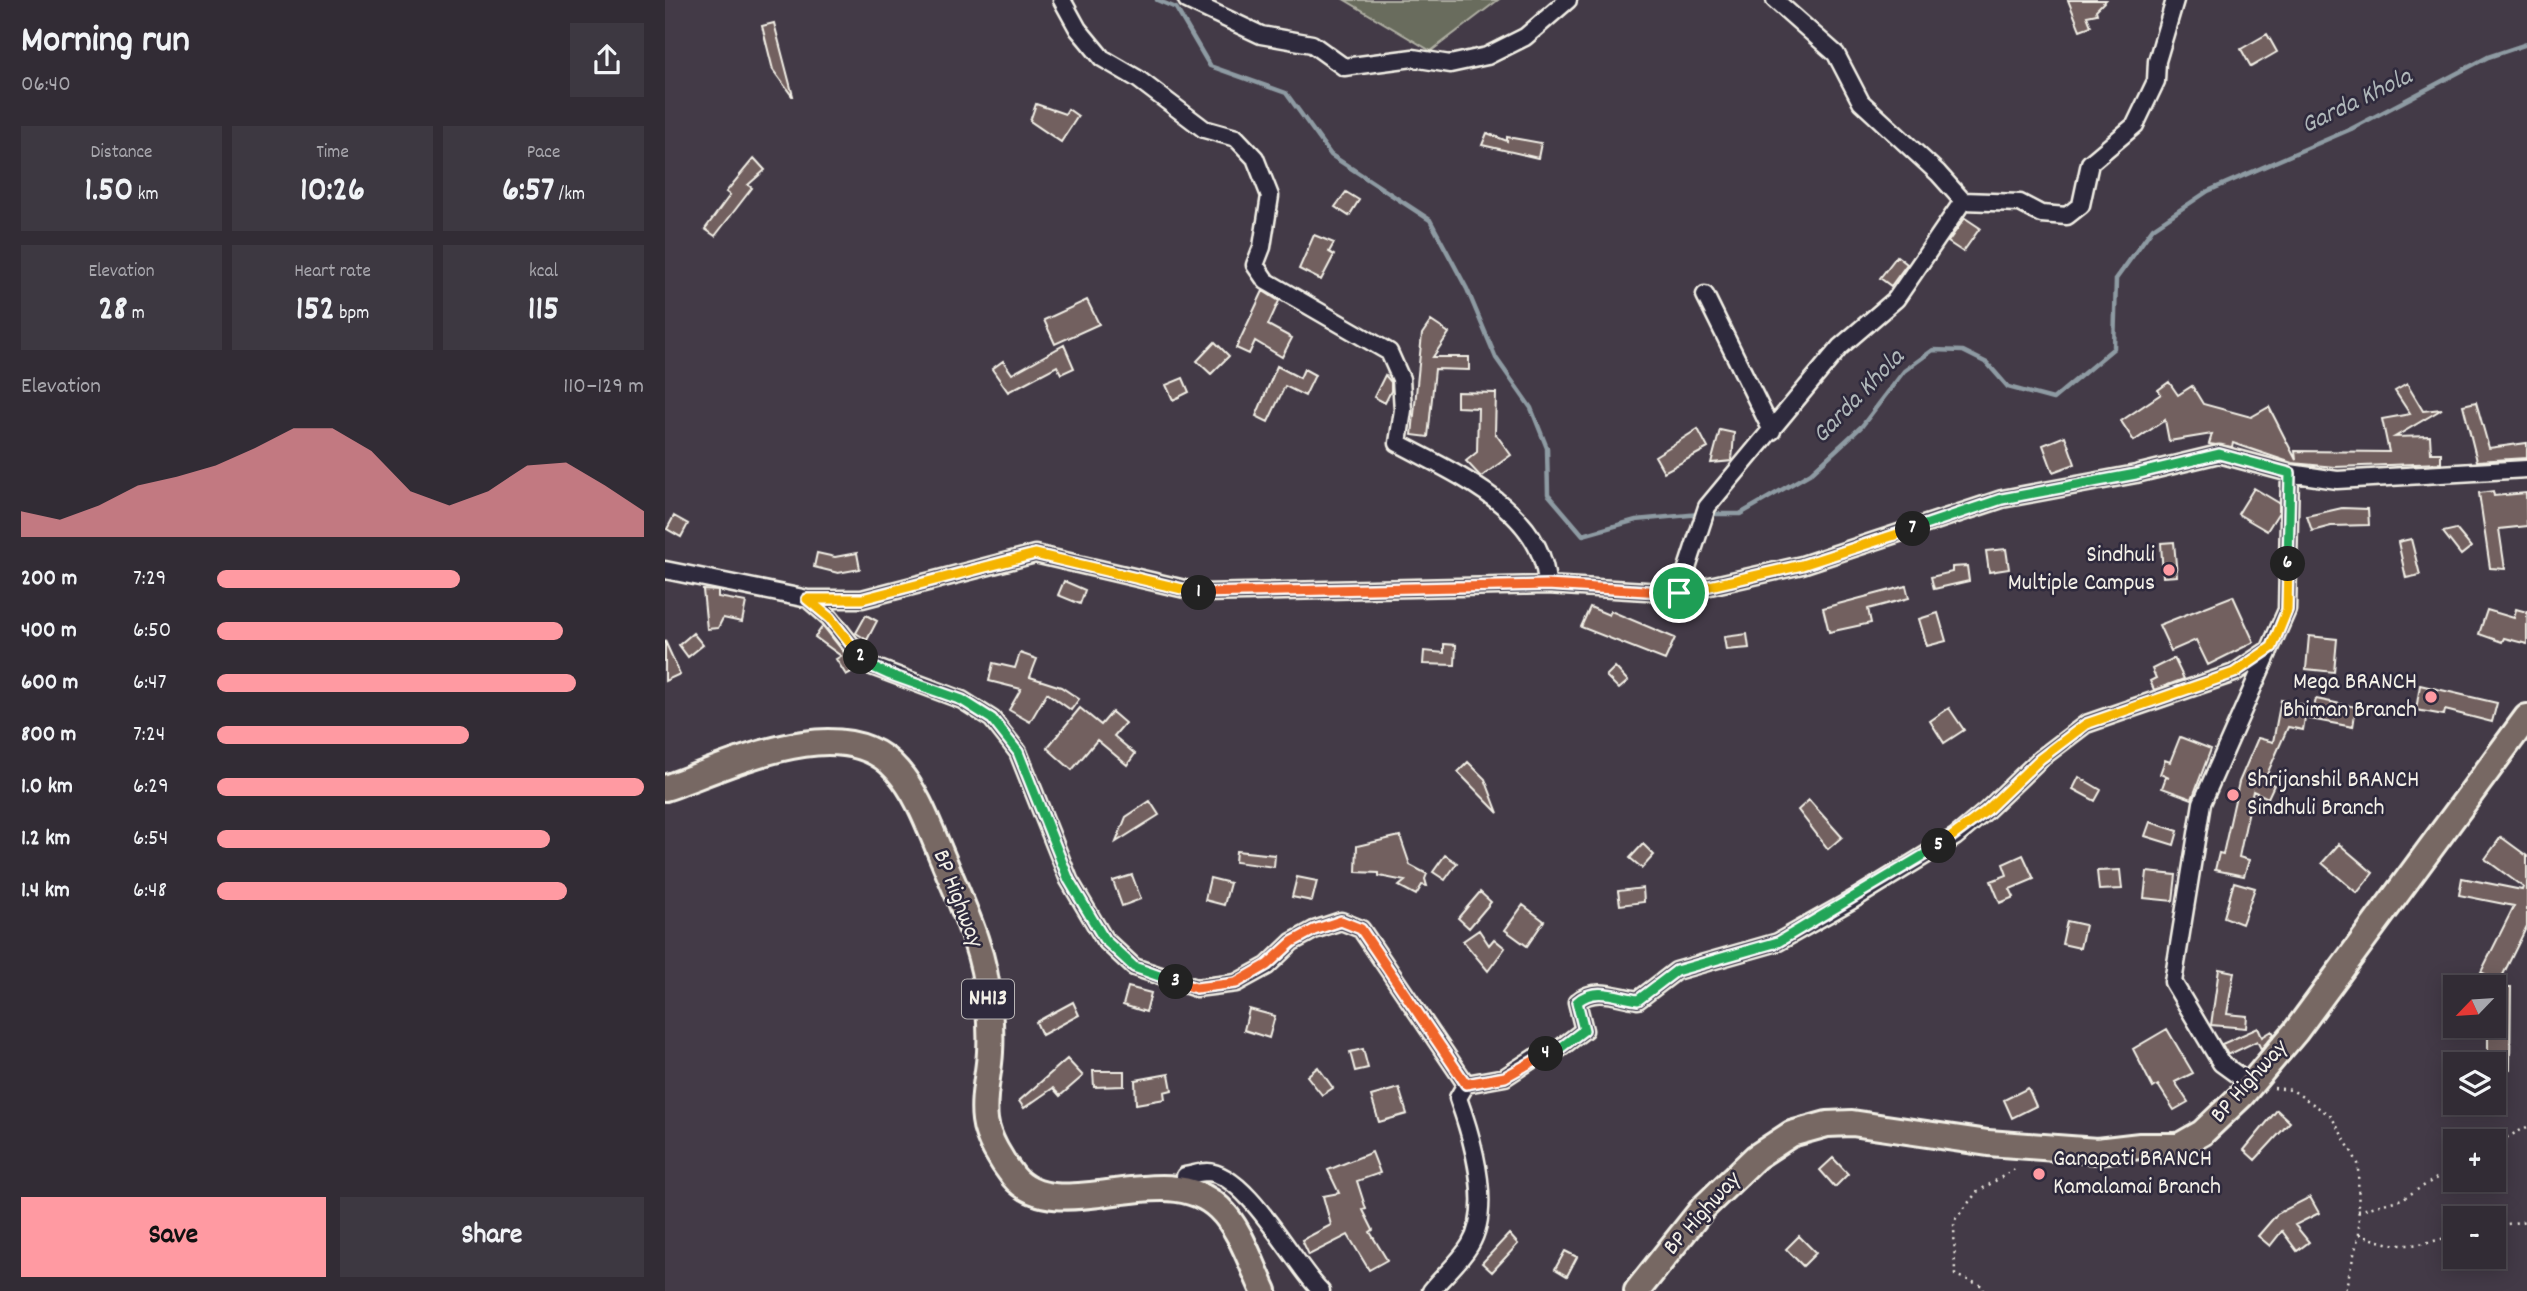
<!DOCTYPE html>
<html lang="en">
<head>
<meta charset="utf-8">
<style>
	body { margin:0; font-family:Dekko,sans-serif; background:#3d3841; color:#f1f3f6; height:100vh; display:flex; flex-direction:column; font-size:26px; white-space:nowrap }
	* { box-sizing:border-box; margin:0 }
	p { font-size:23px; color:#a8a7ad }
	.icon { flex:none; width:38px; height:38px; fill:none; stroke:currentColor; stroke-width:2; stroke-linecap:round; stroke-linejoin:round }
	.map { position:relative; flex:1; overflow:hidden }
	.panel { display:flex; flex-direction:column; background:#322c35; width:665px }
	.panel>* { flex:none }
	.needle { width:46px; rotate:245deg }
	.buttons { position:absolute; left:1778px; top:975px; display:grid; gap:14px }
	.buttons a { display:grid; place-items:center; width:63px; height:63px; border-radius:0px; background:#322c35; box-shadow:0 4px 18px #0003,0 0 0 2px #4d4850; font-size:35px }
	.pin { position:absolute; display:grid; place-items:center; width:60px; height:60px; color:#fff; margin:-30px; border:4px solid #fff; border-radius:50%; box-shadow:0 2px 7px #0007 }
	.km { position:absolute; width:35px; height:35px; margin:-18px; border-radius:50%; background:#222; color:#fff; font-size:19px; line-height:35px; text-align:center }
	.round { display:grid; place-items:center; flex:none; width:74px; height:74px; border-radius:0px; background:#3d3841 }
	.overview { display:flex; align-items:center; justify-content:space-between; height:119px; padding:0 21px }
	h1 { font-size:38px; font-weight:700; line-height:52px }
	.metrics { display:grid; grid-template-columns:repeat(3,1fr); gap:10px; height:119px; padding:7px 21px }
	.metrics div { display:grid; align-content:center; border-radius:0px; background:#3d3841; text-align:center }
	.metrics b { font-size:35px; font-weight:700 }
	.metrics small { font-size:19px; font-weight:400 }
	.metrics p { font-size:19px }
	.chart { height:196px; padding:14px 21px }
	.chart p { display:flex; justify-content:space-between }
	.chart svg { width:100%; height:126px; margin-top:7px; fill:#ff9aa2; opacity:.7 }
	.button { display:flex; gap:14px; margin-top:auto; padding:14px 21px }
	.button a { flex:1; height:80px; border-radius:0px; background:#ff9aa2; color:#111; font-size:28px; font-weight:700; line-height:80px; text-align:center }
	.button a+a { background:#3d3841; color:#f1f3f6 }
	ul { padding:0 21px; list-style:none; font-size:23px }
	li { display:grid; grid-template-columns:112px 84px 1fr; align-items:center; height:52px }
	li i { height:18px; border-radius:9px; background:#ff9aa2 }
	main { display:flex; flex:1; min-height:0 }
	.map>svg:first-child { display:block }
	.green { fill:#696c5d; stroke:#aeaea2; stroke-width:2 }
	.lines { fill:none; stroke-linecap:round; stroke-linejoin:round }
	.stream { stroke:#8e9ba3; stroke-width:4.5 }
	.building { fill:#72605f; stroke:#f4f1e8; stroke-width:2 }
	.minor-casing { stroke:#f4f1e8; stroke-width:21 }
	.trunk-casing { stroke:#f4f1e8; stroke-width:30 }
	.path { stroke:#f4f1e8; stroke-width:2.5; stroke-dasharray:2 5; stroke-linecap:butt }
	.minor { stroke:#2f2a3d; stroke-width:16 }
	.trunk { stroke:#776864; stroke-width:24 }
	.split-1-casing { stroke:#fff; stroke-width:14 }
	.split-2-casing { stroke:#fff; stroke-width:14 }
	.split-3-casing { stroke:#fff; stroke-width:14 }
	.split-4-casing { stroke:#fff; stroke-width:14 }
	.split-5-casing { stroke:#fff; stroke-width:14 }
	.split-6-casing { stroke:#fff; stroke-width:14 }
	.split-7-casing { stroke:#fff; stroke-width:14 }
	.split-8-casing { stroke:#fff; stroke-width:14 }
	.split-1 { stroke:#f0652b; stroke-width:9 }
	.split-2 { stroke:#f5b400; stroke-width:9 }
	.split-3 { stroke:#22a559; stroke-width:9 }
	.split-4 { stroke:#f0652b; stroke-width:9 }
	.split-5 { stroke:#22a559; stroke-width:9 }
	.split-6 { stroke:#f5b400; stroke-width:9 }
	.split-7 { stroke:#22a559; stroke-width:9 }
	.split-8 { stroke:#f5b400; stroke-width:9 }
	.poi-dot { fill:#ff9aa2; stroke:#2f2a3d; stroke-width:2.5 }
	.labels { text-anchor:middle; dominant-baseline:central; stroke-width:5; stroke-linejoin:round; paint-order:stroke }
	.shield { fill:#2f2a3d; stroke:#b9b5b5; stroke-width:2 }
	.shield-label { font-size:23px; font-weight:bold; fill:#f4f1e8 }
	.poi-label { font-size:24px; fill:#f4f1e8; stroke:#2f2a3d; text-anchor:end }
	.street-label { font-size:24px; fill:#f4f1e8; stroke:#2f2a3d }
	.water-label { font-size:26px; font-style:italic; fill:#b0b8ba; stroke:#2f2a3d }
</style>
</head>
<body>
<main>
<section class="panel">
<div class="overview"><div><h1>Morning run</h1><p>06:40</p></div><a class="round"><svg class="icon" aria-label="share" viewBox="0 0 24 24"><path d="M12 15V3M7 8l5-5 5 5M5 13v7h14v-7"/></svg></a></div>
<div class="metrics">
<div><p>Distance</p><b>1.50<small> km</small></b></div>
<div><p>Time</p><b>10:26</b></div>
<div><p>Pace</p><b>6:57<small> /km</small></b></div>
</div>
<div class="metrics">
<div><p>Elevation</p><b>28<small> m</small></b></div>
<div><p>Heart rate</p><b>152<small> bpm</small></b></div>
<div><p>kcal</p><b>115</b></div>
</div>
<div class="chart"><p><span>Elevation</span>110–129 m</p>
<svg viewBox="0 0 160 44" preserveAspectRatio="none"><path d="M0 44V35L10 38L20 33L30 26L40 23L50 19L60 13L70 6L80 6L90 14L100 28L110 33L120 28L130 19L140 18L150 26L160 35V44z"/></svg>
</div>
<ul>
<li><b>200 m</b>7:29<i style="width:57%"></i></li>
<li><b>400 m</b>6:50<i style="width:81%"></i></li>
<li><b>600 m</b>6:47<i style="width:84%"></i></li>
<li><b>800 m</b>7:24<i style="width:59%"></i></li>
<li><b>1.0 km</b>6:29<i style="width:100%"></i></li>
<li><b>1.2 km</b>6:54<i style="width:78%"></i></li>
<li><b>1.4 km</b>6:48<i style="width:82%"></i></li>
</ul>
<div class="button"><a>Save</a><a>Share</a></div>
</section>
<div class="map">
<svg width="1862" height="1291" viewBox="0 0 1862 1291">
	<rect width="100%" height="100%" fill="#433a47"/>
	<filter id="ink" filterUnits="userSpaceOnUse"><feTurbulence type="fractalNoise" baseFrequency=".0143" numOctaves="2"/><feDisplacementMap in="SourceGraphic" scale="14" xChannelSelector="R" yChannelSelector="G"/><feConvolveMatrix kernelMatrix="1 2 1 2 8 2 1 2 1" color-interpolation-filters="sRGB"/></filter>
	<g filter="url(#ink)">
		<path class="green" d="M680,0H833L766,51Z"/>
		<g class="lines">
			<path class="stream" d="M492,0L511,8L545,66L621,93L666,155L765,220L802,289L831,358L866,408L882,448L883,494L918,535L971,520L1035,514
				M1043,514H1075L1146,473L1197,426L1239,371L1268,350L1298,351L1322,363L1343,387L1388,399L1449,348L1451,279L1488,228L1543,191L1686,129L1823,57L1862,44"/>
		</g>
		<path class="building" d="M1403,0H1441L1431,10L1432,14L1422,16L1426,26L1415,30Z
			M109,23L128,96H127L108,70L97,26Z
			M1602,34L1612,52L1586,67L1576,49Z
			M371,104L400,114L403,109L413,116L396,142L365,121Z
			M822,133L842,141V137L876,143L873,158L817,145Z
			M89,158L100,170L83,185L87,188L50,236L40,229L65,195L61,192Z
			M681,192L694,200L684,216L670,207Z
			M1300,218L1315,228L1298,252L1283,242Z
			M649,235L669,243L664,252L669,255L656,280L634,269Z
			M1232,256L1242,264L1226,286L1215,278Z
			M598,291L614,301L603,325L627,338L617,357L590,341L584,354L571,348Z
			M422,300L434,324L390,344L379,320Z
			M766,321L784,333L768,357H804V370L770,369L763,437L747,435L757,334Z
			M550,342L564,356L546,374L532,361Z
			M399,345L409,368L396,374L392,366L343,392L327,369L338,361L347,374Z
			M612,366L635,378L639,369L650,375L640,396L620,386L603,422L591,416Z
			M720,375L726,382V391L720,403L709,397Z
			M518,378L524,392L508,400L501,385Z
			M1504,382L1513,395L1527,386L1538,404L1586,417L1604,407L1631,460L1630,451L1724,452L1717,419L1745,414L1730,391L1742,384L1758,411L1777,409L1730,437L1765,436L1766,453H1776V463L1670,467L1627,463L1568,443L1567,447L1544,444L1547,434L1504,441L1500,420L1469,441L1456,421L1496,394L1493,390Z
			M792,392L831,393L830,433L846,455L816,477L801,461L812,452L813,408L792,407Z
			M1811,402L1824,448L1862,443V458L1812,461L1798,405Z
			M1033,429L1043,448L999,472L990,456Z
			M1055,430L1069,433L1067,461L1046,463Z
			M1400,436L1410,464L1388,472L1378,445Z
			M1589,488L1614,503V512L1602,531L1573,514Z
			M1828,491L1829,496L1861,493L1862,526L1834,529L1840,569L1825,568L1814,493Z
			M1677,508L1703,509L1704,525L1666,526L1647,531L1642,516Z
			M9,516L23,524L16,537L2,529Z
			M1791,529L1806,547L1796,555L1778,532Z
			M1746,539L1755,575L1741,578L1733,542Z
			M1509,542L1512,576L1498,577L1496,543Z
			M1341,549L1344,569L1324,572L1321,551Z
			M152,553L170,557L192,553L195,569L173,573L149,567Z
			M1302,566L1304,581L1269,589L1266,577L1287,572V567Z
			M399,581L420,590L415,604L393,595Z
			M1241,586L1244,598L1203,609L1206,623L1164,632L1158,608Z
			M38,590L53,591V597L81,602L77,622L58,618L53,628L42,629Z
			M1568,596L1589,642L1543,665L1531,640L1506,651L1494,625Z
			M925,607L944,615L946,611L1010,638L1000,660L916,627Z
			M1851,609L1862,612V644L1839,638L1837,642L1814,634L1822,610L1849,618Z
			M1273,613L1281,641L1262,646L1254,619Z
			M201,615L212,621L202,640L191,633Z
			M158,626L192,669L181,675L171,659L176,656L150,637Z
			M28,633L38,645L23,657L14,645Z
			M1082,634L1084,648L1061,650L1059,637Z
			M1644,636L1672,639L1669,672L1641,669Z
			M0,641L15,674L0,681Z
			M779,644L791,645L790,665L758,664L759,651L779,653Z
			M355,653L372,659L365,677L396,687L414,699L406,710L382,693L365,722L344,710L356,689L324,681L328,663L350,668Z
			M1509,658L1519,679L1489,690L1485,681L1491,678L1487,669Z
			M950,667L963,681L954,689L941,676Z
			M1755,685L1832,703L1827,722L1780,710L1779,715L1751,710Z
			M1651,699L1691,707L1688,727L1640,718L1638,730L1623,727L1599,781L1609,785L1603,798L1588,791L1574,857L1584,860L1579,876L1550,870L1554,853L1558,854L1574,782L1593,738L1608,742L1616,700L1649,707Z
			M415,708L436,725L447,712L460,723L449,736L470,754L462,765L432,740L407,770L382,748Z
			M1284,708L1299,730L1279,743L1265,721Z
			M1515,737L1546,749L1527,799L1497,788L1501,777L1504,778L1495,774L1500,760L1505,762Z
			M803,762L820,779L833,813L793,772Z
			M1414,777L1436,790L1430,801L1408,789Z
			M1144,800L1177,837L1163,849L1133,810Z
			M485,801L494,815L451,842L461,817Z
			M1485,822L1513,831L1509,845L1480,836Z
			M735,836L745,865L762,874L760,879L762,886L757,885L751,895L734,886L740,881L714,876V873L691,872L692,846Z
			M1836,837L1862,856V926L1832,987H1846L1845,1069L1829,1068V1064H1823V1026H1829V987H1824V976L1816,972L1849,906L1794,895L1797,878L1857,890L1858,887L1820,859Z
			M978,844L989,855L977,868L965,858Z
			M1674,844L1708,873L1692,893L1657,863Z
			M571,851L610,855L609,867L570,862Z
			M780,855L792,863L780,880L768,872Z
			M1358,855L1369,879L1345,889L1349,897L1335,903L1326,881L1342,875L1338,864Z
			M1455,870L1457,889L1434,890L1432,871Z
			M1482,872L1511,875L1508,901L1479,898Z
			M467,875L476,899L457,906L448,881Z
			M632,877L652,881L647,901L627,897Z
			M545,878L565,883L559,905L540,900Z
			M1569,882L1590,888L1577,924L1559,917Z
			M978,888L979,902L955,905L953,891Z
			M815,892L826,902L804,928L793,918Z
			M858,905L879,921L862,946L840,930Z
			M1402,921L1420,925L1415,948L1397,944Z
			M814,930L824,945L829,939L840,948L823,971L798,941Z
			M1554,969L1569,972L1562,1014L1582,1016L1581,1028L1546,1025Z
			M463,987L486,993L481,1012L458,1005Z
			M408,1002L414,1015L377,1035L371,1022Z
			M584,1009L610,1016L604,1038L579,1030Z
			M1593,1028L1597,1037L1607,1031L1609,1034L1596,1049L1592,1041L1563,1055L1557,1044Z
			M1502,1029L1528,1073L1510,1082L1523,1102L1509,1110L1493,1085L1488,1088L1468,1049Z
			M698,1049L703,1068L690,1071L685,1052Z
			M402,1059L418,1076L395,1096L388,1088L359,1108L354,1101Z
			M653,1067L668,1088L657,1095L642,1076Z
			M428,1071H459V1086L429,1087Z
			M504,1074L507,1090L499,1092L500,1099L471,1104L470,1080Z
			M734,1088L742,1114L714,1122L706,1096Z
			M1363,1088L1371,1106L1347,1118L1339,1100Z
			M1612,1110L1625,1122L1590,1160L1579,1150Z
			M707,1152L715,1173L692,1181L701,1209L698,1210L708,1230L705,1232L722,1260L704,1270L683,1235L644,1255L637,1240L666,1225L658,1196L674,1193L663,1170Z
			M1168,1158L1183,1174L1170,1187L1155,1170Z
			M1645,1197L1654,1213L1630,1225L1644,1242L1632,1251L1617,1231L1605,1246L1593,1236L1612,1214Z
			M844,1234L853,1244L827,1272L817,1263Z
			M1134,1236L1151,1253L1138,1266L1121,1249Z
			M900,1251L912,1257L902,1276L890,1269Z"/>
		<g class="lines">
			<defs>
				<path id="minor" d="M397,0L413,29L437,58L473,79L539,129L571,138L590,158L605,196L597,247L590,265L601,281L724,352L736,379L738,410L733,443C790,474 879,510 882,585
					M522,0L596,35L647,44L679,67L748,58L785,64L822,56L860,37L903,0
					M1110,0L1171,54L1196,102L1273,173L1298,201
					M1510,0L1492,61L1491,81L1470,125L1425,163L1416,205L1402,216L1376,214L1355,203L1298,201L1231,299L1175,347L1042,507L1014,593L1137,565L1337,499L1471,474L1554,454L1625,473L1622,610L1537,803L1508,982L1556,1063L1585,1084
					M1040,295L1107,431
					M1625,473L1672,480L1862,469
					M0,570L143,599H197L370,554L537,593L882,585L1014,593
					M143,599L165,618L201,664L297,700L327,719L353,752L404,880L439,939L469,967L531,988L571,983L602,966L627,942L649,930L676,921L696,929L801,1084L793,1098C807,1137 828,1207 805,1245C795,1262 778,1276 766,1291
					M801,1084L840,1077L869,1058L894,1049L919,1030L912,1002C930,986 952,997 973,1000L1011,971L1113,942L1189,899L1290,837L1321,811L1375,759L1421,724L1569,673L1605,649
					M521,1191L520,1176C527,1175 535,1172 542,1172C582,1173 629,1265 656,1291"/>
				<path id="trunk" d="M0,788C62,767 178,707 232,770C254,795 265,829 278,859C296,903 320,951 323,999C325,1016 326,1035 325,1052C324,1074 317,1097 320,1120C322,1138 337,1162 348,1176C392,1230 499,1155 554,1208C576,1229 586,1264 599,1291
					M972,1291L1038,1208L1091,1157L1126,1134L1162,1124L1187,1123L1323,1143L1432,1151L1475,1146H1514L1537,1133L1577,1095L1631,1031L1862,717"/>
			</defs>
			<use href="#minor" class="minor-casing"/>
			<use href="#trunk" class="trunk-casing"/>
			<path class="path" d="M1609,1088L1627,1090L1666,1116L1693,1163L1694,1234L1680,1291
				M1829,1144L1862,1127
				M1693,1211L1737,1199L1790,1167
				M1829,1226L1862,1221
				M1694,1234C1734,1250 1750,1247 1790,1235
				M1319,1291L1318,1286L1290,1275L1289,1221L1312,1192L1353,1167"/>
			<use href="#minor" class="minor"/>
			<use href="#trunk" class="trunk"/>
		</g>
	</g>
	<g class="lines" filter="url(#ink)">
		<defs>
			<path id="split-1" d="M534,593L882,585L1014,593"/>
			<path id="split-2" d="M196,657L165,618L142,599H197L370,554L534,593"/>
			<path id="split-3" d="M196,657L201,664L223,674L297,700L327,719L353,752L404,880L439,939L469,967L511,982"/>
			<path id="split-4" d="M511,982L531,988L571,983L602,965L627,942L649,930L676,921L696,929L801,1084L840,1077L881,1054"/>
			<path id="split-5" d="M881,1054L894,1049L919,1030L912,1002C930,986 952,997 973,1000L1011,971L1113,942L1274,846"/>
			<path id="split-6" d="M1274,846L1321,811L1375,759L1421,724L1569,673L1607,647L1622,610L1623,564"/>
			<path id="split-7" d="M1248,529L1337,499L1471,474L1554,454L1625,473L1623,564"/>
			<path id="split-8" d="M1014,593L1137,565L1248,529"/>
		</defs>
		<use href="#split-1" class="split-1-casing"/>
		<use href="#split-2" class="split-2-casing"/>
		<use href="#split-3" class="split-3-casing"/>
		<use href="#split-4" class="split-4-casing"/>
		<use href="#split-5" class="split-5-casing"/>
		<use href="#split-6" class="split-6-casing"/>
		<use href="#split-7" class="split-7-casing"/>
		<use href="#split-8" class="split-8-casing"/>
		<use href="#split-1" class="split-1"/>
		<use href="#split-2" class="split-2"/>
		<use href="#split-3" class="split-3"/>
		<use href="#split-4" class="split-4"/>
		<use href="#split-5" class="split-5"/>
		<use href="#split-6" class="split-6"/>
		<use href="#split-7" class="split-7"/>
		<use href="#split-8" class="split-8"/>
	</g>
	<g class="poi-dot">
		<circle cx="1504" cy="570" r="7"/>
		<circle cx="1766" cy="697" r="7"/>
		<circle cx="1568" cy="795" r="7"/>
		<circle cx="1374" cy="1174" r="7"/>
	</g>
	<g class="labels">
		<rect class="shield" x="297" y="979.5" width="52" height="39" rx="5"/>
		<g class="shield-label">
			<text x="323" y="999">NH13</text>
		</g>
		<g class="poi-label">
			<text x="1490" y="556">Sindhuli<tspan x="1490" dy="28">Multiple Campus</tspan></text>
			<text x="1752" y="683">Mega BRANCH<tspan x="1752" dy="28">Bhiman Branch</tspan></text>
			<text x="1582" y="781" text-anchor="start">Shrijanshil BRANCH<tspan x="1582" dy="28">Sindhuli Branch</tspan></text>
			<text x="1388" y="1160" text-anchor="start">Ganapati BRANCH<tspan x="1388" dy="28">Kamalamai Branch</tspan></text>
		</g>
		<g class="street-label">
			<text transform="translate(292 899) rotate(69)">BP Highway</text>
			<text transform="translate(1585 1082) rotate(-48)">BP Highway</text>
			<text transform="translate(1038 1214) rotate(-48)">BP Highway</text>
		</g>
		<g class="water-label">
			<text transform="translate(1692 102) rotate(-26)">Garda Khola</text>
			<text transform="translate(1194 397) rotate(-46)">Garda Khola</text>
		</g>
	</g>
</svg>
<div class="buttons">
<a><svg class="needle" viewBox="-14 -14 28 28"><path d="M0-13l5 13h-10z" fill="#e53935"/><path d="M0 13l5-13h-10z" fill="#a8a7ad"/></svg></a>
<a><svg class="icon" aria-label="layers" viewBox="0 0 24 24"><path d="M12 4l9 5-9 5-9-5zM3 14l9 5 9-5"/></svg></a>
<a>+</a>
<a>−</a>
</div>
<div class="pin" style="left:1014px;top:593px;background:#1e9e55"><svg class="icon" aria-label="arrive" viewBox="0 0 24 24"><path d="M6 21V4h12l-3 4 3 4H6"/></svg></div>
<b class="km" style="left:534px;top:593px">1</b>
<b class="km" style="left:196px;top:657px">2</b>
<b class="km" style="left:511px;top:982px">3</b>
<b class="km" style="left:881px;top:1054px">4</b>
<b class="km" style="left:1274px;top:846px">5</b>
<b class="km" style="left:1623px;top:564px">6</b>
<b class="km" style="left:1248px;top:529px">7</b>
</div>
</main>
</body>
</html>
